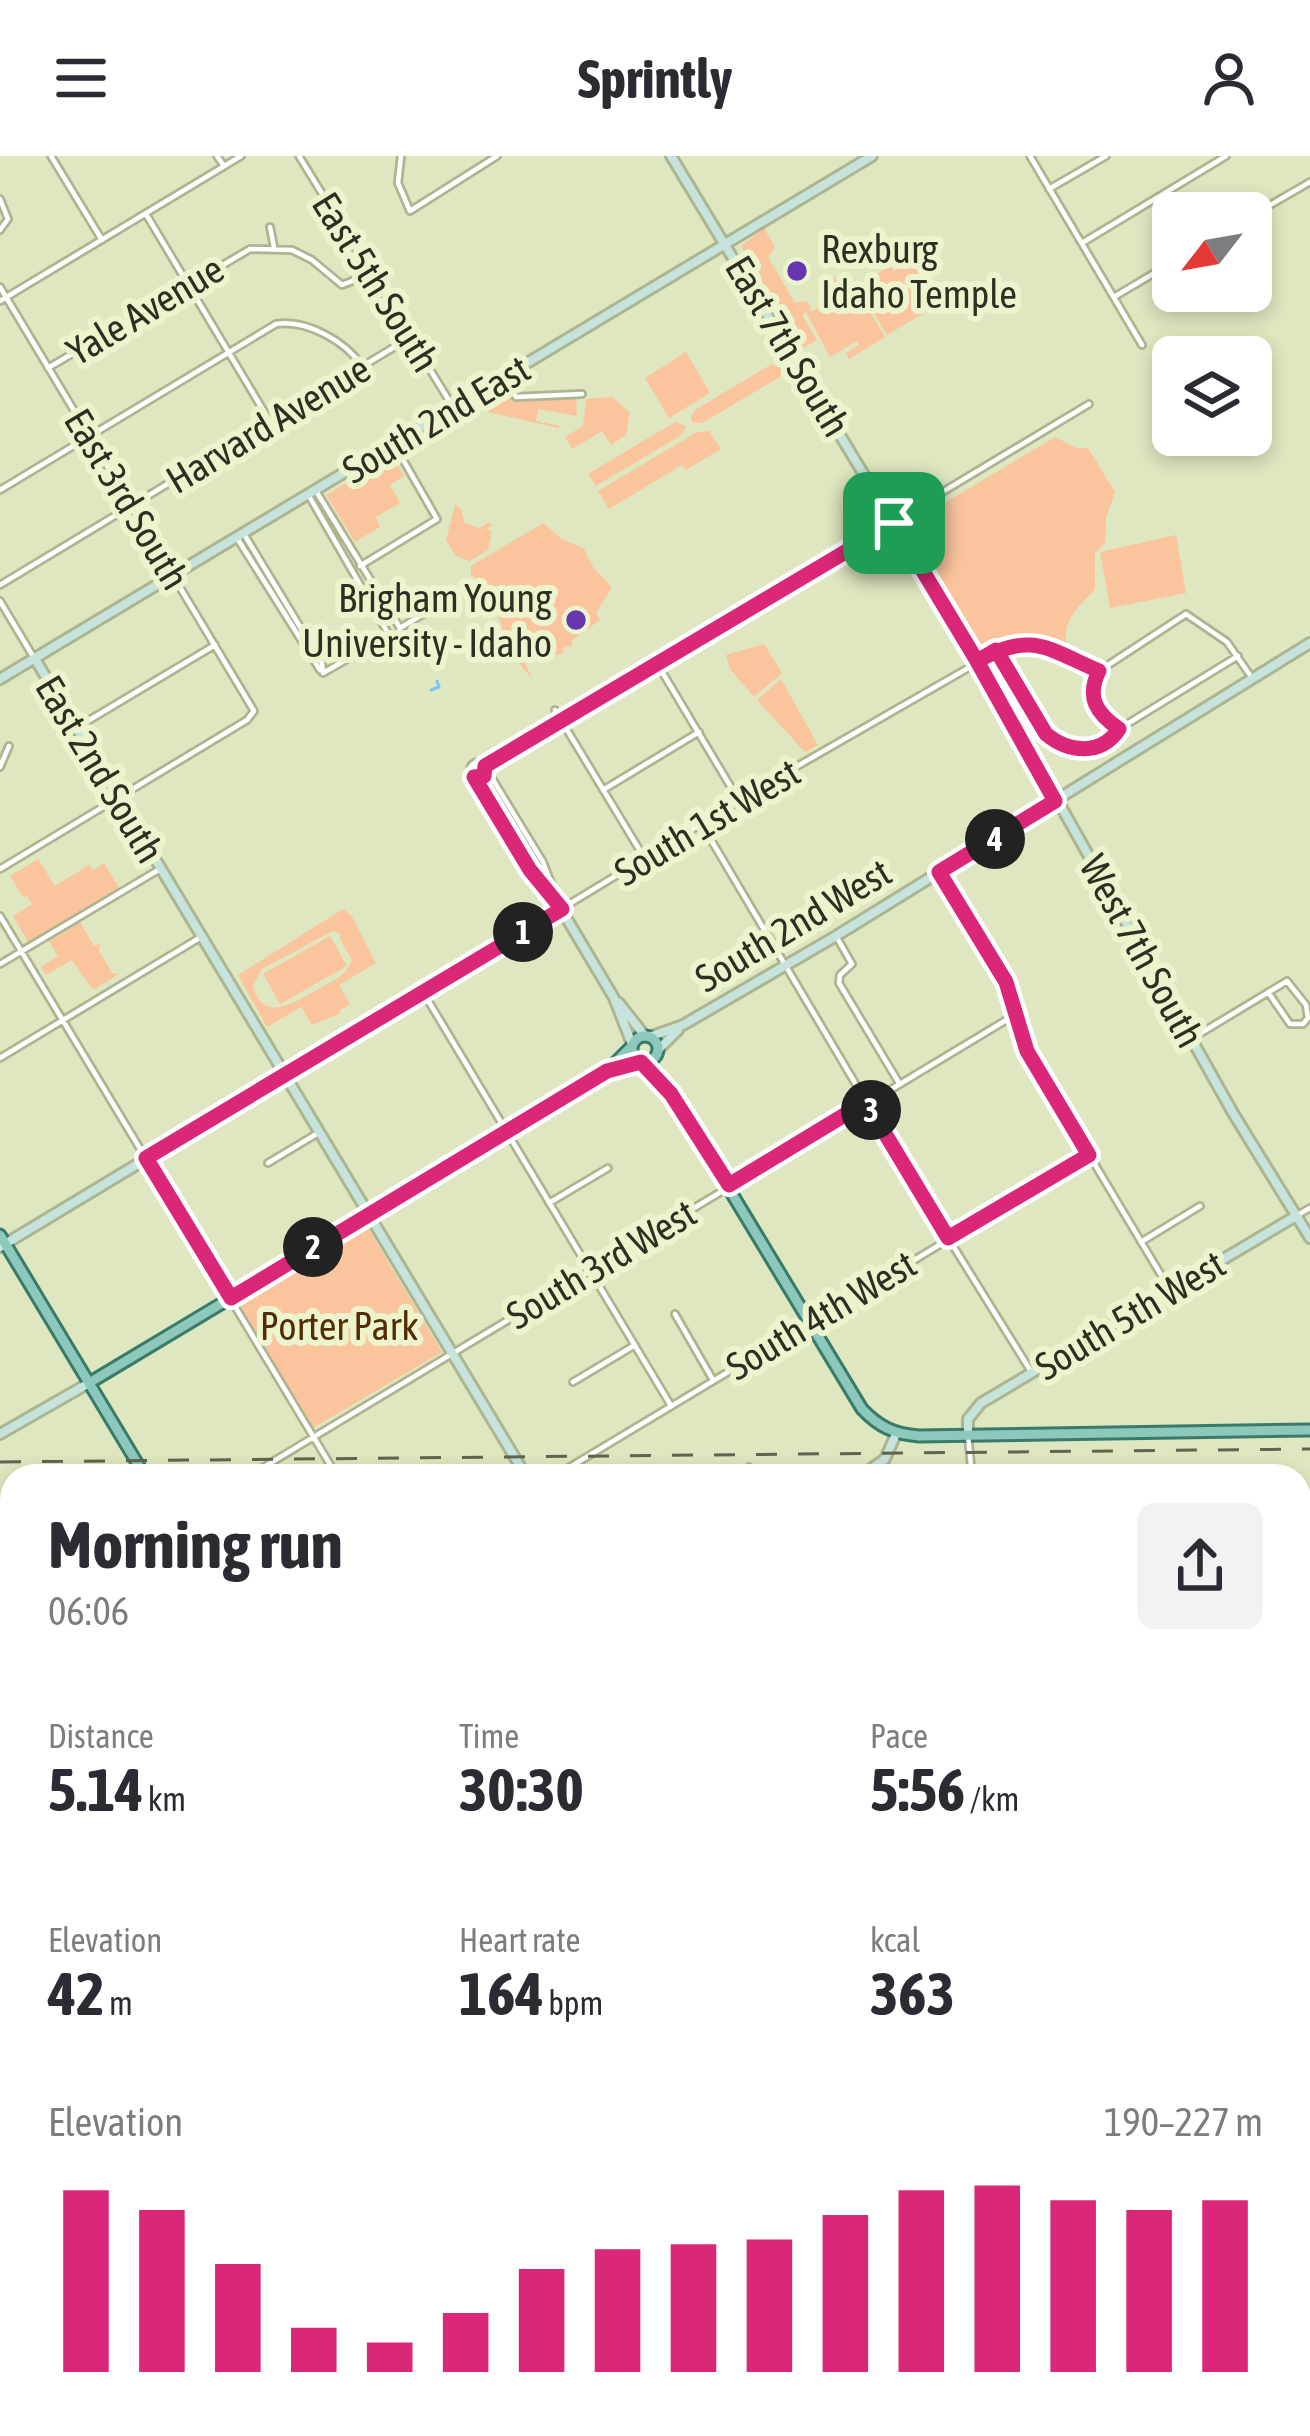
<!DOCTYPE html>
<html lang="en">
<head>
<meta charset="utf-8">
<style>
	body { margin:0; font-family:"Asap Condensed",sans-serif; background:#f2f2f3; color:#2b2b33; height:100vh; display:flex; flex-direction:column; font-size:45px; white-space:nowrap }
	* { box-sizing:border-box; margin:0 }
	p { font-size:39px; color:#7c7c81 }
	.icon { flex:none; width:66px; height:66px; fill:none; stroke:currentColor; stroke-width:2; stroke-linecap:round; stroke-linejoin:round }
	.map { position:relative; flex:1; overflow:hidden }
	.side { position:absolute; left:0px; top:1308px; width:1311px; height:972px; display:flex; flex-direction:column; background:#fff; border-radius:36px 36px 0 0; box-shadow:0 6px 18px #0003 }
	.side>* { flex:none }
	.needle { width:78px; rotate:239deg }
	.buttons { position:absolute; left:1152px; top:36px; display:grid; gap:24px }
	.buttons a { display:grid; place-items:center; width:120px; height:120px; border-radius:18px; background:#fff; box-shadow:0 6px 18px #0003; font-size:60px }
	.pin { position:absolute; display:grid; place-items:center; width:102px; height:102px; color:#fff; margin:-51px; border-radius:24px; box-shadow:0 6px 18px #0006 }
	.km { position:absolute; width:60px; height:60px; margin:-30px; border-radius:50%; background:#222; color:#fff; font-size:33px; line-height:60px; text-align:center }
	.round { display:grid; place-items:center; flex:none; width:126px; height:126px; border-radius:18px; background:#f2f2f3 }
	.head { display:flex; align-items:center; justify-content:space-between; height:204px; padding:0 48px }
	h1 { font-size:66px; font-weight:700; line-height:90px }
	.figures { display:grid; grid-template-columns:repeat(3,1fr); gap:18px; height:204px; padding:12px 48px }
	.figures div { display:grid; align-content:center }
	.figures b { font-size:60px; font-weight:700 }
	.figures small { font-size:33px; font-weight:400 }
	.figures p { font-size:33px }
	.chart { height:336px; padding:24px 48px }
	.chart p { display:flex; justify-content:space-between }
	.chart svg { width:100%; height:216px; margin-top:12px; stroke:#db2777; stroke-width:6 }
	header { display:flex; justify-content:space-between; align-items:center; height:156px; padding:0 48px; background:#fff; font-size:54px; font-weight:700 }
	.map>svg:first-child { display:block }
	.green { fill:#fac49d; fill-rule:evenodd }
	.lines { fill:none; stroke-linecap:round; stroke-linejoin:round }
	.stream { stroke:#7bc8f8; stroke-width:3 }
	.taxiway { stroke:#a0a688; stroke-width:12 }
	.runway { stroke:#a0a688; stroke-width:33 }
	.street-casing { stroke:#adb590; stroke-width:10 }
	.secondary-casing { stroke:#adb590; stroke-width:14 }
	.primary-casing { stroke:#397b68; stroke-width:15 }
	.highway-casing { stroke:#397b68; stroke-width:16 }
	.street { stroke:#fff; stroke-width:4.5 }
	.secondary { stroke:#c6e3dd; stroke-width:8 }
	.primary { stroke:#8cc8bc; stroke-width:9 }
	.highway { stroke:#40a38f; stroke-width:10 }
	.rail { stroke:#60654f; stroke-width:3; stroke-dasharray:21 21; stroke-linecap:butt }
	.highway-bridge-casing { stroke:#397b68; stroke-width:16; stroke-linecap:butt }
	.highway-bridge { stroke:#40a38f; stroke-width:10 }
	.route-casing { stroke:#fff; stroke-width:24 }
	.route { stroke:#db2777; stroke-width:15 }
	.poi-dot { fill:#6536ad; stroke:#ecf4cd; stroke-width:4.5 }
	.labels { text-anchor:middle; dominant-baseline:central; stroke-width:12; stroke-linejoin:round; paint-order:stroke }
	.poi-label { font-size:39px; fill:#2d3021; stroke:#ecf4cd; text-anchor:start }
	.street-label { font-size:39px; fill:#2d3021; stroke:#ecf4cd }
	.park-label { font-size:39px; fill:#552b03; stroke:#ecf4cd }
</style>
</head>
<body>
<header><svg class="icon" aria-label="menu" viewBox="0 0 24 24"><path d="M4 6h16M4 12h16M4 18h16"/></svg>Sprintly<svg class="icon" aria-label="person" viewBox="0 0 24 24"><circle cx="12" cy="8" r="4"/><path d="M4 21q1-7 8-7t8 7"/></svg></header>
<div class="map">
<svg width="1310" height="2280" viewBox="0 0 1310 2280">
	<rect width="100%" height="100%" fill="#dfe7c0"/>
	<path class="green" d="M764,72L775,91L768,101L795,147L807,145L811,152L808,156L821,151L817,138L823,128L834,121L844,133L855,130L885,181L849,203L846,197L859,189L857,185L830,201L806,156L802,159L817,184L802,192L741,90Z
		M916,102L944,149L939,148L887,179L857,129L890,110L894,115Z
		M686,196L710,237L669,262L645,222Z
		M772,208L782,213L780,221L702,267L692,266L691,260L695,254Z
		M503,233L516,246L576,242L577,260L538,253L536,265L560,270L558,272L484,255L494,238Z
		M613,241L630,257L626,279L611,289L602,275L572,293L565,281L583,270L586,243Z
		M675,266L687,270L680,280L596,330L588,318Z
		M709,275L721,293L686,314L682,309L609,353L598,335L697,276Z
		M1055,281L1077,292H1088L1115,336L1106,362L1105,387L1095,397V433C1075,455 1059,467 1069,497L1030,481L981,495L906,370Z
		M392,299L404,320L390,329L400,347L376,361L380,371L355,386L326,339Z
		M455,349L461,353L465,367L479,372L490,366L492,370L486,372L492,376L488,394L470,405L456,400L446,384Z
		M543,367L561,382L584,393L593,411L612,431L596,457L600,464L571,485L573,489L563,492V497L556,499L539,492L522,502L533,524C523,513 510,495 505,480C497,457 492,434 471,419V410Z
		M1176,379L1186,437L1110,452L1100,396Z
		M764,488L782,517L754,541L730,513L726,499Z
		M781,523L818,589L805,596L757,544Z
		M38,703L55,730L89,709L93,714L104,707L119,732L28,786L13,760L32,748L27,740L23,741L10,720Z
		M343,753L351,759L376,807L339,829L350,848L340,854L339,858L312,869L301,851L267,871L238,819ZM333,775L342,778L339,781L352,804C346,821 330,826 315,835C292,848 263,867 253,830L262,813Z
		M80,766L94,790L100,788L99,795L112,817L119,818L93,834L72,804L46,819L41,811L58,800L49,785Z
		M330,780L347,810L280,848L263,818Z
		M366,1069L442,1196L313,1272L237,1146Z"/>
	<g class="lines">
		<path class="stream" d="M431,534L439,531L437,525"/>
		<path class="taxiway" d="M122,2268L128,2280
			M148,2280L175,2268
			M201,2280L227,2268"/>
		<path class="runway" d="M45,2280L71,2268"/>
		<defs>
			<path id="street" d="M51,0L102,84
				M217,0L224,10
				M299,0L453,251
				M401,0L398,27L410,55L497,0
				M1030,0L1142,189
				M1049,33L1106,0
				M0,43L8,63L0,74
				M146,58L269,264
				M1251,60L1310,26
				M270,71L274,91
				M1082,87L1226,0
				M0,131L254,555L247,564L0,713
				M1114,141L1173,106
				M0,145L241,0
				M48,212L250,93L292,94L312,104L342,129L370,118
				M503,223L516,241L582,238
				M0,334L276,168C307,163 346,186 362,210
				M309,340L389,479L398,480L400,472L316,335
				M244,378L322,507L323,517
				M237,382L320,514
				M360,410L437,363L394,288
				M0,429L411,181
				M0,445L34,502
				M400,472L440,448
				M996,494L1045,578C1069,597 1101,600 1119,573L1238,500
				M658,509L738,643
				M1099,515C1086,541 1096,557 1119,573
				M323,517L389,479
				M555,554L645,703
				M76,572L215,489
				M470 614a8 8 0 1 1 16 0a8 8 0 1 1-16 0Z
				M486,610L1089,248
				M0,611L9,590
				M474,621L530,714L561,753L543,706L487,614
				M603,634L699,576
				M704,672L919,1035L1032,1217
				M939,716L1006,826L1027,895L1170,1134
				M561,753L787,616L1010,488L1033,487L1099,515L1186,458L1227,486L1252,522
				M0,760L337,1320
				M836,780L852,808L840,819L839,827L899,927
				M0,808L160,713
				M423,836L670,1248
				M1191,883L1287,825L1306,849L1308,862L1303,868H1290L1268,836
				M0,902L201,781
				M268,1007L318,977
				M549,1047L608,1012
				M1296,1060L1310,1052
				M1141,1086L1200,1050
				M675,1158L713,1224
				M573,1226L635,1189
				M968,1279L972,1320
				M749,1311L752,1320
				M249,1320L1008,863H1016
				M400,1320L402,1319
				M555,1320L1089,999
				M0,1403L12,1422
				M0,1469L12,1462
				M1299,1511L1310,1509
				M0,1518L5,1525
				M1299,1619L1310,1636
				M0,1639L12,1638
				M2,1837L12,1853
				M0,1947L12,1967
				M963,2268L970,2280
				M345,2280L365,2268"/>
			<path id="secondary" d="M671,0L1013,565L1233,957L1310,1082
				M35,503L526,1320
				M0,523L872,0
				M619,847L645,880
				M649,881L683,869L836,780L1310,487
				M658,894L678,874
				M0,1091L561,753L614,842L632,888
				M0,1278L89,1227
				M968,1279V1263L981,1247L1296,1060
				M861,1320L885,1303L896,1278
				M1299,1708L1310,1702
				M0,1716L12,1736"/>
			<path id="primary" d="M632 893a13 13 0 1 1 26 0a13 13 0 1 1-26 0Z
				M643,907L671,937L862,1253C879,1271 894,1278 919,1280L1310,1274
				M607,915L641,906
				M0,1079L145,1320
				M89,1227L566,941L607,915L632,890
				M707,2268L714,2280"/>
			<path id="highway" d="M1299,1909L1310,1903
				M1299,1936L1310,1929
				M627,2280L642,2268
				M678,2280L698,2268
				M774,2280L790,2268"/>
		</defs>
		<use href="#street" class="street-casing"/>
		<use href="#secondary" class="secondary-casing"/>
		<use href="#primary" class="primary-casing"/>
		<use href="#highway" class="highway-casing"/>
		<use href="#street" class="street"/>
		<use href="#secondary" class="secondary"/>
		<use href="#primary" class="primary"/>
		<use href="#highway" class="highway"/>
		<path class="rail" d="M0,1306L1310,1293"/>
		<defs>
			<path id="highway-bridge" d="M720,2280L737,2270"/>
		</defs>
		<use href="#highway-bridge" class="highway-bridge-casing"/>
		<use href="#highway-bridge" class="highway-bridge"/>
	</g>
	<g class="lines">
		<defs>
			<path id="route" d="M894,367L485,610L484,620L474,621L530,714L562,753L146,1002L231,1142L607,915L641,906L671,938L729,1029L866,946L948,1082L1089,999L1027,895L1006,826L939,716L1055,645L977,505C1032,475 1046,492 1099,515C1086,541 1096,557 1119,573C1101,600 1069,597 1046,578L996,494L977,505L894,367"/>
		</defs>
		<use href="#route" class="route-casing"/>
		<use href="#route" class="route"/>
	</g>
	<g class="poi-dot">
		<circle cx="797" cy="115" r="12"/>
		<circle cx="576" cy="464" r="12"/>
	</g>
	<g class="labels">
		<g class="poi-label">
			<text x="821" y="93">Rexburg<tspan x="821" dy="45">Idaho Temple</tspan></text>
			<text x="552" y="442" text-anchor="end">Brigham Young<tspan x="552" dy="45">University - Idaho</tspan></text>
		</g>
		<g class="street-label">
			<text transform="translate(376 126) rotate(58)">East 5th South</text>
			<text transform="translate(145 154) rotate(-31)">Yale Avenue</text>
			<text transform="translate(788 190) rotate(59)">East 7th South</text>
			<text transform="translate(436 263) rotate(-31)">South 2nd East</text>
			<text transform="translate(268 268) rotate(-31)">Harvard Avenue</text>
			<text transform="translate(127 343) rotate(59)">East 3rd South</text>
			<text transform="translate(100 613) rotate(59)">East 2nd South</text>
			<text transform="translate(707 666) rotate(-31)">South 1st West</text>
			<text transform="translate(793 769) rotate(-31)">South 2nd West</text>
			<text transform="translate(1142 795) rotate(61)">West 7th South</text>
			<text transform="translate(601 1108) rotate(-31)">South 3rd West</text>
			<text transform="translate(821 1159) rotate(-31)">South 4th West</text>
			<text transform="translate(1130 1159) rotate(-31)">South 5th West</text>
		</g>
		<g class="park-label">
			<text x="339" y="1170">Porter Park</text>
		</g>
	</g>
</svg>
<div class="buttons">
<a><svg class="needle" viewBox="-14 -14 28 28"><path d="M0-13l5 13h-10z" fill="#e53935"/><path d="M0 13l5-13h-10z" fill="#7c7c81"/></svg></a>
<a><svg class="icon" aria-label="layers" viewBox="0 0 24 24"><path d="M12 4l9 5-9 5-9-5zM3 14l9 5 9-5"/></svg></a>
</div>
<div class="pin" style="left:894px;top:367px;background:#1e9e55"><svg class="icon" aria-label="arrive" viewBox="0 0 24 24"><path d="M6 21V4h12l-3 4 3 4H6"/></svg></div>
<b class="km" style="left:523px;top:776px">1</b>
<b class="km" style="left:313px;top:1091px">2</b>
<b class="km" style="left:871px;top:954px">3</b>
<b class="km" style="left:995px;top:683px">4</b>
<section class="side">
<div class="head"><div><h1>Morning run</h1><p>06:06</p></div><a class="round"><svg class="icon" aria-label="share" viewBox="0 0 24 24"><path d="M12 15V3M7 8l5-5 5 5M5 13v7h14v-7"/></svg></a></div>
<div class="figures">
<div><p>Distance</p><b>5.14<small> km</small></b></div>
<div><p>Time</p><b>30:30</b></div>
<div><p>Pace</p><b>5:56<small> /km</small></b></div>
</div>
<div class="figures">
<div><p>Elevation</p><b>42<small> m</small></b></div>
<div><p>Heart rate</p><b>164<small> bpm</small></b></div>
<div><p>kcal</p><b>363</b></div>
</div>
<div class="chart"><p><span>Elevation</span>190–227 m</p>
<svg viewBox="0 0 160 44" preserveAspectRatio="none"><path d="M5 44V7M15 44V11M25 44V22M35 44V35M45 44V38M55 44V32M65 44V23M75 44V19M85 44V18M95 44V17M105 44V12M115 44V7M125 44V6M135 44V9M145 44V11M155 44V9"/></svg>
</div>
</section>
</div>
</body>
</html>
